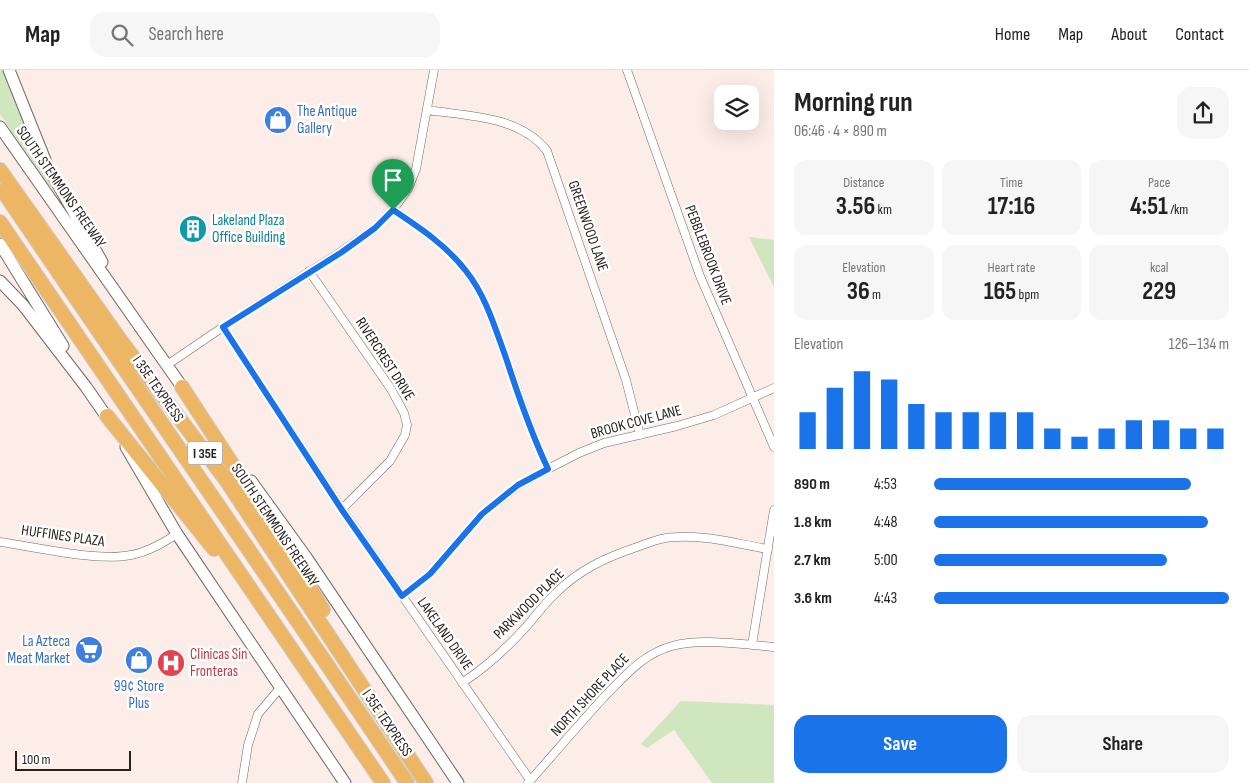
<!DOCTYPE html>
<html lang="en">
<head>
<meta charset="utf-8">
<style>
	body { margin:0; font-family:"Sofia Sans Condensed",sans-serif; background:#f6f6f6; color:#222; height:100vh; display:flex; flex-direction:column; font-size:19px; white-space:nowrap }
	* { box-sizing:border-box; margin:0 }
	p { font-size:16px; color:#767676 }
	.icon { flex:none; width:28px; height:28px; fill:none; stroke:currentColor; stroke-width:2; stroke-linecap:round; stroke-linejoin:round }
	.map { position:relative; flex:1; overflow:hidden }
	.side { display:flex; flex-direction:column; background:#fff; width:475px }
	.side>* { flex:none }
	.tools { position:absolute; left:714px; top:15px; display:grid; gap:10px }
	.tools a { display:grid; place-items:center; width:45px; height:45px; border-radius:10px; background:#fff; box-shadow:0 5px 20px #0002; font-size:25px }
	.scale { position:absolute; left:15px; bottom:12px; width:116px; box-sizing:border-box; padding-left:5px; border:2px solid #27211f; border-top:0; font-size:14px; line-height:18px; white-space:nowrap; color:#27211f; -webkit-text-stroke:4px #fff; paint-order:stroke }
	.pin { position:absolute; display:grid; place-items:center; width:42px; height:42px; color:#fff; margin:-51px -21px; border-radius:50% 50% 50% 0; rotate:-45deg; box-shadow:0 0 5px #0007 }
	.pin .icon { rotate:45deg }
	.round { display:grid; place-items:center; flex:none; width:52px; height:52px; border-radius:15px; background:#f6f6f6 }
	.head { display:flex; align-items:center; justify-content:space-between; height:85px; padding:0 20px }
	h1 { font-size:28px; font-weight:700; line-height:38px }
	.figures { display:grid; grid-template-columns:repeat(3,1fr); gap:8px; height:85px; padding:5px 20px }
	.figures div { display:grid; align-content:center; border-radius:12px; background:#f6f6f6; text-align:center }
	.figures b { font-size:25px; font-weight:700 }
	.figures small { font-size:14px; font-weight:400 }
	.figures p { font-size:14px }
	.chart { height:140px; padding:10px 20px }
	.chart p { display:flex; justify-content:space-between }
	.chart svg { width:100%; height:90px; margin-top:5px; stroke:#1a73e8; stroke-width:6 }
	.cta { display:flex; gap:10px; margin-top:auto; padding:10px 20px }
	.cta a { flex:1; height:58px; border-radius:15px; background:#1a73e8; color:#fff; font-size:20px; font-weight:700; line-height:58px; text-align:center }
	.cta a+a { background:#f6f6f6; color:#222 }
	ul { padding:0 20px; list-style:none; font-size:16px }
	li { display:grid; grid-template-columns:80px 60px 1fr; align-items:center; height:38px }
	li i { height:12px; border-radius:6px; background:#1a73e8 }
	header { display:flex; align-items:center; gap:30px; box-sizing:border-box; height:70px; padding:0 25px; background:#fff; border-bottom:1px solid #e0e0e0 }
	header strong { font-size:24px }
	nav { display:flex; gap:28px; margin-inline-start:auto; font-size:18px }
	.search { width:350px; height:45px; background:#f6f6f6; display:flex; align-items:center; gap:12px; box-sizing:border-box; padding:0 18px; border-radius:15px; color:#767676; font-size:19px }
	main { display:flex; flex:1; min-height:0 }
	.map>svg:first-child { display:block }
	.green { fill:#d0e6be }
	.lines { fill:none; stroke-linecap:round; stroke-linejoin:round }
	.minor-casing { stroke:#746863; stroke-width:9 }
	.secondary-casing { stroke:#746863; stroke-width:13 }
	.motorway-casing { stroke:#cfcece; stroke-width:16 }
	.minor { stroke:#fff; stroke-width:8 }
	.secondary { stroke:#fff; stroke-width:11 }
	.motorway { stroke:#ecb665; stroke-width:14 }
	.route-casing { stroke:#fff; stroke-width:10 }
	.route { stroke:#1a73e8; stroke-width:6 }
	.labels { text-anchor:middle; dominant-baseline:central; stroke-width:5; stroke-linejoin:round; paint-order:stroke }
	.shield { fill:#fff; stroke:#686462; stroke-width:1 }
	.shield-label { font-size:14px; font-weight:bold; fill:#27211f }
	.shop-label { font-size:15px; fill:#366cbe; stroke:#fff; text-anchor:start }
	.street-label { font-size:15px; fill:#27211f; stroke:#fff }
	.culture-label { font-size:15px; fill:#0d838f; stroke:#fff; text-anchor:start }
	.health-label { font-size:15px; fill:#be3a42; stroke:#fff; text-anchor:start }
</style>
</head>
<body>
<header>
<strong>Map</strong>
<div class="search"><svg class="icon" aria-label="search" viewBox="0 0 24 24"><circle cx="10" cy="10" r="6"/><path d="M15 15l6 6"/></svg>Search here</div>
<nav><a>Home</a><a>Map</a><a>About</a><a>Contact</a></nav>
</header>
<main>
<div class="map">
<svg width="774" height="713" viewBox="0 0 774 713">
	<rect width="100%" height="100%" fill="#fcede8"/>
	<path class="green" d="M0,0H2L6,8L43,101L53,119L47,114L0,44Z
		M749,167L774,170V217Z
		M681,631L774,635V713H712L674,660L647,678L641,674Z"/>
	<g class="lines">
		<defs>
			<path id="minor" d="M627,0L700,206L774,377
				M427,40C468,46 520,46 547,81L626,310L640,365
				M393,140C420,158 446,175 466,201C486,226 495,258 506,288C519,325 531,363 548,399
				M309,201L391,319L404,343L407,355L405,365L390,391L342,439
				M223,257L342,439L530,710
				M167,295L223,257L342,181L375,158L393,140L408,119L416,99L434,0
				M0,472C37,477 96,492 131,485C148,482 163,473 177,464
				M402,526L430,504L482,444L519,415L548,399L579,383L604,373L677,356L714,345L774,318
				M752,575L774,440
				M462,613C485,598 506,579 525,558C535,547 544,534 555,524C578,500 607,487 637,477C651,472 662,467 677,467C707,465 738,474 768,479
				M242,713L248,675L258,644L280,618
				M528,713C554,684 579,654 606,625C626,605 643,584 672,576C700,568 744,574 774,577"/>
			<path id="secondary" d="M9,0L47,95L102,192
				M0,57L187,324
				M0,174L63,276
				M0,211L23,235L86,317L111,353
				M126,377L177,464L345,713
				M251,411L306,487L458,713"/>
			<path id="motorway" d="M0,100L121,271L226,410L426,713
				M3,121C137,319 274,514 407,713
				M0,152L383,713
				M182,317L285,475L323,540
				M107,346L214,479"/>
		</defs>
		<use href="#minor" class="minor-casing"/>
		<use href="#secondary" class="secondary-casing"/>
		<use href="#motorway" class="motorway-casing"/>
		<use href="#minor" class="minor"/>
		<use href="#secondary" class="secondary"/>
		<use href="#motorway" class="motorway"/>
	</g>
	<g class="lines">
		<defs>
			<path id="route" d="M393,140C420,158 446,175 466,201C486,226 495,258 506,288C518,325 531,363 548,399L518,415L482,444L430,504L402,526L342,440L223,257L342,182L375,158Z"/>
		</defs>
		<use href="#route" class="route-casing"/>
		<use href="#route" class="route"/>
	</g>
	<defs>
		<symbol id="shop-disc" viewBox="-11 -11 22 22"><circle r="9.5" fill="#3f7fe0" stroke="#fff"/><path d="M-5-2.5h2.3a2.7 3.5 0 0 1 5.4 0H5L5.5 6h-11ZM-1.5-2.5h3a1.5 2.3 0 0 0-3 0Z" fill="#fff"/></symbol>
		<symbol id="building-disc" viewBox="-11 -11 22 22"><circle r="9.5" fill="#0f9aa8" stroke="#fff"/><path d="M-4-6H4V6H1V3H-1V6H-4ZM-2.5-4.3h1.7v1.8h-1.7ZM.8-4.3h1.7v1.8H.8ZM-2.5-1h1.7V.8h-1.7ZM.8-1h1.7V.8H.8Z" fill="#fff"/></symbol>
		<symbol id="supermarket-disc" viewBox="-11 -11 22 22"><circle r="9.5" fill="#3f7fe0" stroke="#fff"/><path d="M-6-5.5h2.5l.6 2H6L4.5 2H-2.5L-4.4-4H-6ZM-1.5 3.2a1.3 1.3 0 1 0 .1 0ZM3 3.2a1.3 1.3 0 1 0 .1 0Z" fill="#fff"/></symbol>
		<symbol id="hospital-disc" viewBox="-11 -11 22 22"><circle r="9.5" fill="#e0444e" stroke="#fff"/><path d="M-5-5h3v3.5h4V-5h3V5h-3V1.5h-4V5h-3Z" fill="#fff"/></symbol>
	</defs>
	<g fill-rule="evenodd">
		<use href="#shop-disc" x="262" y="34" width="32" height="32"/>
		<use href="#building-disc" x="177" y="143" width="32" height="32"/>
		<use href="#supermarket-disc" x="73" y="564" width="32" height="32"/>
		<use href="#shop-disc" x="123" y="574" width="32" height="32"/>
		<use href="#hospital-disc" x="155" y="577" width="32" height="32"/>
	</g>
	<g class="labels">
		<rect class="shield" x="187.5" y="371.5" width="35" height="23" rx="4"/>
		<g class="shield-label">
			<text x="205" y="383">I 35E</text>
		</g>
		<g class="shop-label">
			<text x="297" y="41">The Antique<tspan x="297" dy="17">Gallery</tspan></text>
			<text x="70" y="571" text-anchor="end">La Azteca<tspan x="70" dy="17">Meat Market</tspan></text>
			<text x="139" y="616" text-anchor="middle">99¢ Store<tspan x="139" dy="17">Plus</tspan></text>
		</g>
		<g class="street-label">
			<text transform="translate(61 117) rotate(55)">SOUTH STEMMONS FREEWAY</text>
			<text transform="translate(588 156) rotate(71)">GREENWOOD LANE</text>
			<text transform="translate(708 185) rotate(69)">PEBBLEBROOK DRIVE</text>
			<text transform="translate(385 289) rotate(57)">RIVERCREST DRIVE</text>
			<text transform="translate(158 319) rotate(55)">I 35E TEXPRESS</text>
			<text transform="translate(636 352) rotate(-15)">BROOK COVE LANE</text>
			<text transform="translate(275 455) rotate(56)">SOUTH STEMMONS FREEWAY</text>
			<text transform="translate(63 466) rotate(8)">HUFFINES PLAZA</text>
			<text transform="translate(529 534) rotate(-45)">PARKWOOD PLACE</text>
			<text transform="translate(445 564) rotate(55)">LAKELAND DRIVE</text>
			<text transform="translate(590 625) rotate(-47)">NORTH SHORE PLACE</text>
			<text transform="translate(387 653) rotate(56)">I 35E TEXPRESS</text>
		</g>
		<g class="culture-label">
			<text x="212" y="150">Lakeland Plaza<tspan x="212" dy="17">Office Building</tspan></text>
		</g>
		<g class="health-label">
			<text x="190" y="584">Clinicas Sin<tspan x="190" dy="17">Fronteras</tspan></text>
		</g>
	</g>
</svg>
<div class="tools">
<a><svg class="icon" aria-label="layers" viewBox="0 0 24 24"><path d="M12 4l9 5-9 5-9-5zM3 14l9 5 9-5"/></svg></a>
</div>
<div class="scale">100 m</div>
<div class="pin" style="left:393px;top:140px;background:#1e9e55"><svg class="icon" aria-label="arrive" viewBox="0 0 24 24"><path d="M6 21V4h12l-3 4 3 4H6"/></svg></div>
</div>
<section class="side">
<div class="head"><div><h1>Morning run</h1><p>06:46 · 4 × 890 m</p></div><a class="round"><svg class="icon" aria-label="share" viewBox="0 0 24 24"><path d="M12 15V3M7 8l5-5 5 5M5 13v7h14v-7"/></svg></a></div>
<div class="figures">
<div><p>Distance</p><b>3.56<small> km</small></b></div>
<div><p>Time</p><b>17:16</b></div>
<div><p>Pace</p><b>4:51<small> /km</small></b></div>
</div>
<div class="figures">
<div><p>Elevation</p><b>36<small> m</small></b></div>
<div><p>Heart rate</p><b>165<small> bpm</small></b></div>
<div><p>kcal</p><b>229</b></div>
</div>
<div class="chart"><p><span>Elevation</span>126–134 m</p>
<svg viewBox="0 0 160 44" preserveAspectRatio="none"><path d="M5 44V26M15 44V14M25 44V6M35 44V10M45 44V22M55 44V26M65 44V26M75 44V26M85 44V26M95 44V34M105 44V38M115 44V34M125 44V30M135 44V30M145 44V34M155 44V34"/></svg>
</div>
<ul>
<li><b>890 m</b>4:53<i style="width:87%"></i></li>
<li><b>1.8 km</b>4:48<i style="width:93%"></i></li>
<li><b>2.7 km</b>5:00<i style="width:79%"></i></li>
<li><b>3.6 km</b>4:43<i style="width:100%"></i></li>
</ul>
<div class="cta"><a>Save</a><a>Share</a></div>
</section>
</main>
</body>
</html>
